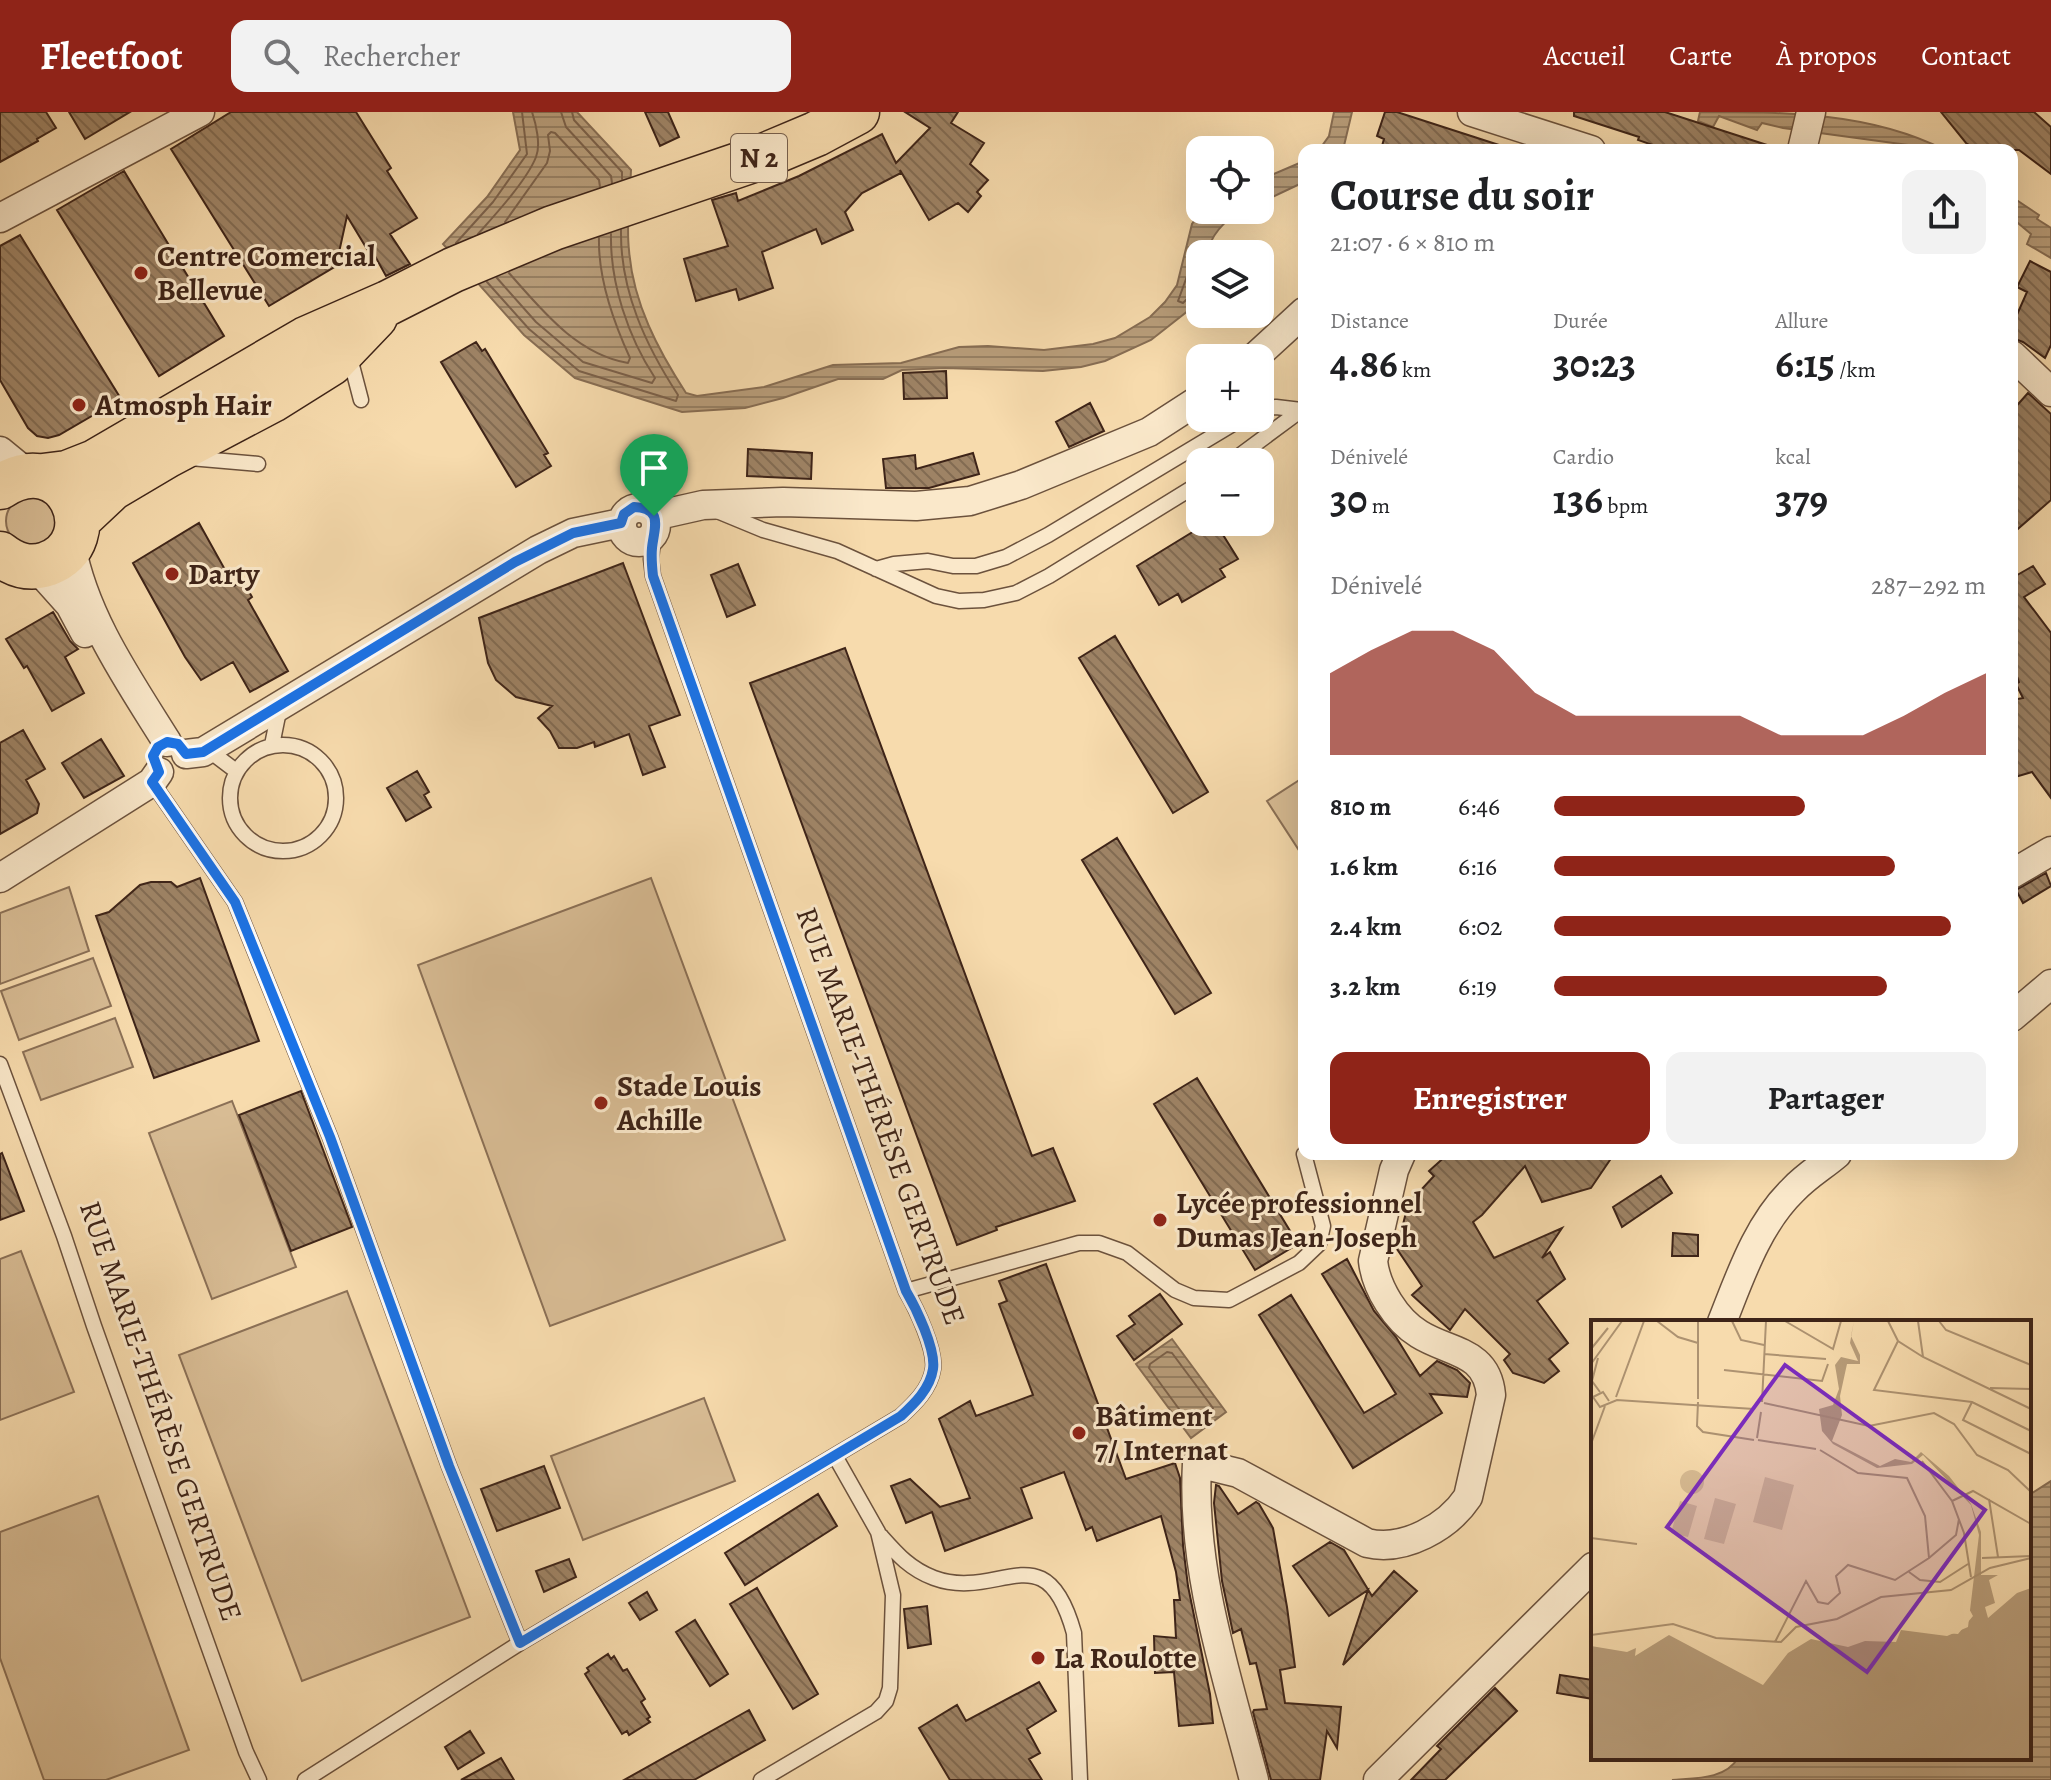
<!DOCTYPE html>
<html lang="fr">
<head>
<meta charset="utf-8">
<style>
	body { margin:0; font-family:Alegreya,serif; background:#f2f2f2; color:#202124; height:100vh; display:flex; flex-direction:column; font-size:30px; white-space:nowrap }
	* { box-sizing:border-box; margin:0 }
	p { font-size:26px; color:#757577 }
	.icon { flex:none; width:44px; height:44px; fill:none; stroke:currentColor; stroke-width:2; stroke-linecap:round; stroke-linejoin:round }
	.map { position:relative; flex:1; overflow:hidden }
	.sheet { position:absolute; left:1298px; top:32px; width:720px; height:1016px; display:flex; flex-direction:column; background:#fff; border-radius:16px; box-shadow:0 8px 32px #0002 }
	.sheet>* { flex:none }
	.buttons { position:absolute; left:1186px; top:24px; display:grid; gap:16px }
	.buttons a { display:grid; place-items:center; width:88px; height:88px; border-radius:16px; background:#fff; box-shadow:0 8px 32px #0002; font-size:40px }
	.pin { position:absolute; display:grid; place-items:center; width:68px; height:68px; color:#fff; margin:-82px -34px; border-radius:50% 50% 50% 0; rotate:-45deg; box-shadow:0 0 8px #0007 }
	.pin .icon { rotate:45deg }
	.round { display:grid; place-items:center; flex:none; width:84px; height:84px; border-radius:16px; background:#f2f2f2 }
	.summary { display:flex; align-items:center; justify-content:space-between; height:136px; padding:0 32px }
	h1 { font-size:44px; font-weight:700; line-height:60px }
	.stats { display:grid; grid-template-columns:repeat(3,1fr); gap:12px; height:136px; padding:8px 32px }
	.stats div { display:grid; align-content:center }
	.stats b { font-size:40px; font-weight:700 }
	.stats small { font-size:22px; font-weight:400 }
	.stats p { font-size:22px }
	.chart { height:224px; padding:16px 32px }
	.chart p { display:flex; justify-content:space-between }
	.chart svg { width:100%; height:144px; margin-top:8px; fill:#8f2418; opacity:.7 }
	.cta { display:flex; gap:16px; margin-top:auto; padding:16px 32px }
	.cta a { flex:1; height:92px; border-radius:16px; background:#8f2418; color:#fff; font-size:32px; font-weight:700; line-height:92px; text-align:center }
	.cta a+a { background:#f2f2f2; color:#202124 }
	ul { padding:0 32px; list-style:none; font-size:26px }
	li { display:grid; grid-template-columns:128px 96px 1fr; align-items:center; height:60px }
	li i { height:20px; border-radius:10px; background:#8f2418 }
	header { display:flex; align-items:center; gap:48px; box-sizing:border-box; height:112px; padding:0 40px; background:#8f2418; color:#fff }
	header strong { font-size:38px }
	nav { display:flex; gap:44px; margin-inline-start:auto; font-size:28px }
	.search { width:560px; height:72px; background:#f2f2f2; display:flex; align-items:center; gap:20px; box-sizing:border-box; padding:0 28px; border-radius:16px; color:#757577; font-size:30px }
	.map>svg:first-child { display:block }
	.green { fill:#d8bc94; stroke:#8b7056; stroke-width:2 }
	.water { fill:url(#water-rules); stroke:#876d53; stroke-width:2 }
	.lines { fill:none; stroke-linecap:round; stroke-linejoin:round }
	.shore { stroke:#7b6049; stroke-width:2 }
	.building { fill:url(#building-back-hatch); stroke:#3e2418; stroke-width:2 }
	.lane-casing { stroke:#6c523d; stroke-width:17 }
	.street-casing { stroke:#6c523d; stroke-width:31 }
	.primary-casing { stroke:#3e2418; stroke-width:47 }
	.lane { stroke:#fae8ca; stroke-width:14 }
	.street { stroke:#fae8ca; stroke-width:28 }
	.primary { stroke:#f7dbad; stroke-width:44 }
	.route-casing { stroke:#fff; stroke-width:16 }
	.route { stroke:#1a73e8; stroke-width:10 }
	.poi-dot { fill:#8f2418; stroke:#fae8ca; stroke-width:3 }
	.labels { text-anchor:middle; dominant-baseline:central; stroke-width:6; stroke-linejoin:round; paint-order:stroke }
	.shield { fill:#fae8ca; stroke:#765f4d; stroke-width:2 }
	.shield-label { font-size:28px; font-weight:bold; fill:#3e2418 }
	.poi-label { font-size:30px; font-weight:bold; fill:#3e2418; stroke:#fae8ca; text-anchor:start }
	.street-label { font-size:30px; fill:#3e2418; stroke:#fae8ca }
	.inset-road { fill:none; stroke:#ad9271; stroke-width:2 }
	.view { fill:#7b2cbf; fill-opacity:0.15; stroke:#7b2cbf; stroke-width:4 }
	.inset-edge { fill:none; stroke:#3e2418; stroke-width:4 }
</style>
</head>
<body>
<header>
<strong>Fleetfoot</strong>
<div class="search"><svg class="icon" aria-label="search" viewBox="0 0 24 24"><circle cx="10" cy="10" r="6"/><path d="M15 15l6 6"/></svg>Rechercher</div>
<nav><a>Accueil</a><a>Carte</a><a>À propos</a><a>Contact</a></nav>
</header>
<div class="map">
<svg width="2051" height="1668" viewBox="0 0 2051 1668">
	<defs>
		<pattern id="water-rules" width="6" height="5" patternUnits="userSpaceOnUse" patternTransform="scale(2)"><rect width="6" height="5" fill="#b89d7a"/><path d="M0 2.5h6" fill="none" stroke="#978063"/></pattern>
		<pattern id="building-back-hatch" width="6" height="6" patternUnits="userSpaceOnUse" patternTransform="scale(2)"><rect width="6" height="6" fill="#9e8365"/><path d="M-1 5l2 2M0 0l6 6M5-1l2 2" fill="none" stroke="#826b52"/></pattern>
	</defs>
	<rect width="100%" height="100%" fill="#f7dbad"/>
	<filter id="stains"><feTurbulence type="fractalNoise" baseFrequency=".0025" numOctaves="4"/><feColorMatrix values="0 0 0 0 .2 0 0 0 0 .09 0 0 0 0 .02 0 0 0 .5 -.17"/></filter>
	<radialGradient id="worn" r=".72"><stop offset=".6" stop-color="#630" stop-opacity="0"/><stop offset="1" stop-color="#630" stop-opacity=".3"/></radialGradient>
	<path class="green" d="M6 409a25 25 0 1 1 50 0a25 25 0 1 1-50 0Z
		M1304,665V746L1267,689Z
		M651,766L785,1128L550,1214L418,853Z
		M69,775L89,839L0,872V801Z
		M93,846L111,894L19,928L1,879Z
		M115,906L133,955L41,988L23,940Z
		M232,989L296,1155L212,1187L149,1021Z
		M21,1139L74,1280L0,1308V1147Z
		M347,1179L470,1505L302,1569L179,1243Z
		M704,1286L735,1369L583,1428L551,1344Z
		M98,1384L189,1638L106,1668H44L0,1546V1420Z"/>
	<path class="water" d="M513,0H577L631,58C630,84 626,112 629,138C633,191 658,238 686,281L697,284L764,275L833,253L901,251L959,235L988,234L1044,238L1093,232L1115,226L1150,205L1165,190L1177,173L1192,112L1201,99L1243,98C1225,108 1211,122 1207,142H1200V179L1189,198L1151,228L1105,249L1081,255L1043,259L945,256L902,258L883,267H838L783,286L745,296L682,300L575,266L524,223L443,132L487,85L520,38Z
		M1334,0H1352L1343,38H1319L1329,24Z
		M1700,0C1784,0 1870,0 1945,38L1783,16L1762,11L1757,18L1719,4L1713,15L1698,9Z
		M1304,49V70L1260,91V68Z
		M2012,85L2039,103L2037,107L2051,116V146L2027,132L2031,122L2012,106Z
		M1172,1227L1226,1300L1191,1326L1136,1252Z
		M2051,1369V1668H1672C1694,1666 1725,1668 1738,1646H2029V1383Z"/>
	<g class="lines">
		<path class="shore" d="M561,0L566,15L611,64L612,71
			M572,0L574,8L622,60V67
			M505,110L547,51L550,39L548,23L551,20L555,21L599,68L600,75
			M478,122C495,103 527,68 536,45C541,33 536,12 532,0
			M456,131L493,90L527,42L522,0
			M1200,144L1194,145L1178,189L1183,191L1193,181L1200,179
			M509,161C542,198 576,242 628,251L630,246C613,209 598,167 599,126
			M497,166L536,210L583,250L652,271L655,266C628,225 610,171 611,122
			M487,170L529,217L579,259L676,289L678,283C646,234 620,179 621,118
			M1167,1240L1172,1241L1213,1296L1212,1301L1195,1313L1190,1312L1149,1256L1150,1252Z"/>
	</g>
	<path class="building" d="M0,0H46L56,16L37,27L38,29L0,50Z
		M69,0H130L85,27Z
		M231,0H356L391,56L387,59L417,106L390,122L410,152L386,164L370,135L367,137L347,104L336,154L269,194L171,37Z
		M645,0H668L679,25L660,34Z
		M905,0H958L951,11L984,31L970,52L988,68L977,80L981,84L968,100L958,91L929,108L900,58L901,61L862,81L845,100L853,118L822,132L816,117L762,140L773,176L739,188L736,177L696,189L684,147L728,134L712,88L736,81L738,89L799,64L882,22L896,51L930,16Z
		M1385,0H1397L1502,34L1501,38H1392L1382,34L1384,27L1377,24Z
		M1574,0H1665L1767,33L1766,38H1667L1638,28L1639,25L1574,4Z
		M1941,0H2034L2051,15V62L2019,38H1977L1966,31Z
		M124,59L224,224L159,264L57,98Z
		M20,123L121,287L59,323L48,326L37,324L28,316L0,268V134Z
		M2030,149L2051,160V233L2045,246L2023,230L2012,226V214L2027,180L2017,175Z
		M476,230L482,239L485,237L548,341L544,343L551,354L516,375L441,250Z
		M946,259L947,286L904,287L903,261Z
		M2028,281L2051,302V388L2012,422V299Z
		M1090,291L1104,319L1069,335L1056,310Z
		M748,337L812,341L811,367L747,364Z
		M973,341L979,362L929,376H886L883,347L915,343L916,357Z
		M1209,410H1215L1238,447L1220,457L1225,465L1182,490L1178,482L1159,493L1137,454Z
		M199,411L234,474L243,469L252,485L248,488L288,559L250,580L233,550L201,568L185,545L133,451Z
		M623,451L680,603L649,614L665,655L643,663L629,622L595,635L594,630L577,636H559L550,619L538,606L552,594L516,585L496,568L488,551L479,506Z
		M738,452L755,493L727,505L711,463Z
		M2033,454L2045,472L2024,485L2051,521V686L2032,660L2012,666V588L2023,586L2016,572L2019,570L2012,551V466Z
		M53,500L70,529L78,537L65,545L84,581L52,599L27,554L24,556L6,527Z
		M1115,524L1208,680L1173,701L1079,546Z
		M845,536L1032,1044L1053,1036L1075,1089L996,1115L997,1118L957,1133L750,571Z
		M23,618L45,657L26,668L39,692L37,701L0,722V631Z
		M101,627L124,664L84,686L62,651Z
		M417,659L429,680L424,683L431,695L406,709L387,676Z
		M1117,726L1211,881L1175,902L1082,748Z
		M2046,761L2051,774L2023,791L2016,778Z
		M200,766L259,929L154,966L96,804L109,800L140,773L151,770H171L177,775Z
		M1197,966L1298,1132L1255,1158L1154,992Z
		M301,979L352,1115L291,1139L239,1003Z
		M2,1041L24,1099L0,1108V1042Z
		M1448,1042H1614L1591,1076L1542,1090L1525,1054L1482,1103L1473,1110L1494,1146L1562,1116L1542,1146L1550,1140L1565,1167L1537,1189L1568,1231L1549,1247L1559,1259L1544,1271L1513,1261L1504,1248L1510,1242L1465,1197L1450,1218L1412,1183L1422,1174L1397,1137L1408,1092L1434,1064L1429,1059Z
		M1661,1064L1672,1081L1622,1115L1613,1095Z
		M1673,1121L1698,1123V1144H1672Z
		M1347,1147L1374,1199L1396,1225L1420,1264L1437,1249L1457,1258L1470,1271L1467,1285L1430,1282L1442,1301L1353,1356L1259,1203L1291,1183L1364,1301L1396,1282L1322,1162Z
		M1046,1152L1126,1367L1175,1351L1180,1366L1183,1433L1188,1474L1210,1582L1213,1611L1179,1614L1174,1560L1155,1561L1154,1524L1176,1526L1174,1488H1180L1176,1460L1161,1404L1097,1429L1092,1415L1086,1418L1064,1360L1021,1376L1032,1406L945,1439L932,1400L906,1411L891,1374L910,1367L940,1395L970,1386L939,1307L970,1289L976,1304L1033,1283L999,1192L1007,1189L999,1169Z
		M1160,1182L1182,1212L1134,1248L1117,1224L1135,1212L1129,1204Z
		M544,1354L560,1396L497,1419L481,1377Z
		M1216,1373L1219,1374L1238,1402L1256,1390L1259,1392L1273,1416L1287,1495L1295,1555L1280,1558L1285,1591L1341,1595L1337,1636L1327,1619L1320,1668H1271L1253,1600L1254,1598L1267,1597L1256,1551L1250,1552L1241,1517L1233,1521L1222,1469L1214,1391Z
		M818,1382L837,1414L745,1473L725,1441Z
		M1330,1430L1344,1438L1372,1484L1394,1459L1417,1479L1343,1553L1368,1478L1329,1504L1293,1454Z
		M569,1447L576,1465L544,1480L536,1459Z
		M757,1476L818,1582L793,1597L730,1492Z
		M647,1480L657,1498L640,1508L629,1491Z
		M927,1494L931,1532L908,1536L904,1497Z
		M695,1508L728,1562L710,1574L676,1520Z
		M608,1542L611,1547L614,1544L623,1559L627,1557L645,1587L641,1590L650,1605L647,1607L650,1610L629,1623L627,1619L622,1622L585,1562L589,1559L587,1556Z
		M1560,1563L1593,1568V1587L1557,1581Z
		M1039,1570L1056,1599L1027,1617L1040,1641L1029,1647L1042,1668H950L919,1616L957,1593L966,1609Z
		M1495,1576L1517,1599L1445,1668H1411L1441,1637L1437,1634Z
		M749,1598L765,1628L694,1668H624Z
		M470,1619L484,1641L458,1657L445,1635Z
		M501,1646L514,1668H461Z"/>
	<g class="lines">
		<defs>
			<path id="lane" d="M349,242L361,288
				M1260,297L1276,295L1301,298
				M190,346L258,352
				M1231,350L1304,296
				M717,399L763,418L837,439L936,484L959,489L984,488L1016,481L1049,464L1200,371
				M876,457L894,452L928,449L953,454H976L1006,445L1048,423L1243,306
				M230 686a53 53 0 1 1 106 0a53 53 0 1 1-106 0Z
				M272,633L280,594
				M207,637L236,659
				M152,670L235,790L330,1025L449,1354L520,1531
				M0,952L64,1124L94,1214L246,1640L259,1668
				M906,1179L1079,1131H1099L1127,1141L1175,1178L1194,1186L1229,1188L1299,1151L1319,1132L1323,1114L1304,1042
				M881,1424C897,1442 910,1457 934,1466C999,1490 1045,1417 1074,1521L1080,1668
				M305,1668L520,1531L901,1304C914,1292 930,1277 933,1257C936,1238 916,1196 906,1179L653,464L651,447L654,421
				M761,1668L876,1600L886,1589L890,1576L893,1483L878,1420L835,1344"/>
			<path id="street" d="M1472,0L1591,38
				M1802,38L1811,0
				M0,106L200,0
				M2012,243L2051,280
				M1254,246L1304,200
				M0,339L28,362
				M622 413a17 17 0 1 1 34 0a17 17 0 1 1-34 0Z
				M654,404L703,393L783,390L916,394L970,389L1021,373L1149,320L1200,287
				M71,433C84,505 129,569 167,630
				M36,455L70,493L85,521
				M186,642L203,640L538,438L573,421L621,411
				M2012,762L2051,739
				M0,766L152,670L159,660
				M2012,905L2051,872
				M1722,1210C1740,1165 1757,1113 1793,1078C1806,1064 1823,1054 1837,1042
				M1254,1668C1227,1564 1191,1460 1197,1351L1238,1361L1367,1431C1404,1440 1448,1415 1468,1385L1491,1283C1487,1238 1449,1241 1419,1222C1396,1208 1376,1176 1373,1149L1394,1058L1401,1042
				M1378,1668L1593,1455"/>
			<path id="primary" d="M43,364L67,361L95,350L306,227L388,191L453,158L553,116L759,46L816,22L857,0
				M0,375C67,331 109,429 47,452C29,458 14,453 0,442
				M78,408L112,376L166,344L272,288L331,251L375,205"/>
		</defs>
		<use href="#lane" class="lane-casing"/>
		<use href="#street" class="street-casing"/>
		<use href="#primary" class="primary-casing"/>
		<use href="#lane" class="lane"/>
		<use href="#street" class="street"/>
		<use href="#primary" class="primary"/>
	</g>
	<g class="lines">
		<defs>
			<path id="route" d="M634,395C664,396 654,416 652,436C651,446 652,455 653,464L906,1179C916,1196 936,1237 933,1257C930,1277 914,1292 901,1304L520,1531L449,1354L330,1025L235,790L152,670L159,660L153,644L158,635L167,630L178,632L186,642L203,640L515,450L573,421L621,411L624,402Z"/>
		</defs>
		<use href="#route" class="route-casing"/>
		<use href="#route" class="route"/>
	</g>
	<g class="poi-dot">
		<circle cx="141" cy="161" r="8"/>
		<circle cx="79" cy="293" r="8"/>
		<circle cx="172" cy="462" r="8"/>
		<circle cx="601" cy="991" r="8"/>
		<circle cx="1160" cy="1108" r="8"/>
		<circle cx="1079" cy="1321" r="8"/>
		<circle cx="1038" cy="1546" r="8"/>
	</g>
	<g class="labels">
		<rect class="shield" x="731" y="22" width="56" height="48" rx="6"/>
		<g class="shield-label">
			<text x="759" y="46">N 2</text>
		</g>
		<g class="poi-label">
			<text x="157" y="144">Centre Comercial<tspan x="157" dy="34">Bellevue</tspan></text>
			<text x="95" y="293">Atmosph Hair</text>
			<text x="188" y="462">Darty</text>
			<text x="617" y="974">Stade Louis<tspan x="617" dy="34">Achille</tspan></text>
			<text x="1176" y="1091">Lycée professionnel<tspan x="1176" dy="34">Dumas Jean-Joseph</tspan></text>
			<text x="1095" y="1304">Bâtiment<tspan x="1095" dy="34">7/ Internat</tspan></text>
			<text x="1054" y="1546">La Roulotte</text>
		</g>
		<g class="street-label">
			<text transform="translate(881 1004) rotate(70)">RUE MARIE-THÉRÈSE GERTRUDE</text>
			<text transform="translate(161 1299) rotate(71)">RUE MARIE-THÉRÈSE GERTRUDE</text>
		</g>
	</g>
	<g transform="translate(1591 1208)">
		<rect width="440" height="440" fill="#f7dbad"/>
		<path d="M89 162a12 12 0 1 1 24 0a12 12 0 1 1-24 0ZM174,157L203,165L191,210L162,202ZM124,178L145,184L133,224L113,219ZM89,181L106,186L97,217L80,213Z" fill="#d8bc94"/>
		<path d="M263,1L260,16L269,35V44H256L249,76L251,95L241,121L289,146L304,139L320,142L330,132L358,156L380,184L390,212V255H407L398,260L404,283L394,287L397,298L426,273L440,268V439H0V326L36,332L45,328L44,336L78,315L172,365L197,333L220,319L257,327L274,321L305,322L310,310L356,316L377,307L388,215L380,185L332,135L321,144L286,148L242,124L231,111L228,89L242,85L248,69L244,45L250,37L267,41L259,23Z" fill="#b89d7a"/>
		<path d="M375,283L382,296L367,314L304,309L366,310L378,295Z" fill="#f7dbad"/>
		<path class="inset-road" d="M66,1L87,17L107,23M141,1L150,20L173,25M194,1L242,29L250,1M297,1L307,21L332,37L440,89M327,1L332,37M348,1L355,10L440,45M307,21L283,70L381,82L440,111M0,29L17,8M173,34L235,39M7,38L1,61L9,72M0,44L31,1M133,50L231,61L237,44M399,68L440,69M25,77L53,1M107,79V1M18,81L12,72L2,77L9,87L26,80L163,89M107,82L106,106L112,112L163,120M171,82L175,1M381,82L372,100L440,134M173,83L278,106L343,93L363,104L386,135L417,150L439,171M166,118L170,92M167,120L225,129M0,124L14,86M331,141L361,181L373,213L380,257M398,179L407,237M361,181L382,171L440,204M0,218L46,224M338,238L365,215L368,199M391,238L440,236M318,252L329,260L349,262L377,244M0,315L82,304L125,318L190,322L205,307L246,299L290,277L360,270L399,248L440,238M184,322L215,261L227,282L237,284L249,273L245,256L257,245L304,260L338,238L334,196L316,158L267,153L229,130"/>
		<path class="view" d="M194,45L394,190L276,352L76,207Z"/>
		<rect width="440" height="440" class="inset-edge"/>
	</g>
	<rect width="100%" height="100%" filter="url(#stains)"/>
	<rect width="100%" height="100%" fill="url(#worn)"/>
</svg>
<div class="buttons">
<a><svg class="icon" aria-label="locate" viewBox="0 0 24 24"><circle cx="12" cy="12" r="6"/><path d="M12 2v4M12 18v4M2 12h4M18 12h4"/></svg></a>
<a><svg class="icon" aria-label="layers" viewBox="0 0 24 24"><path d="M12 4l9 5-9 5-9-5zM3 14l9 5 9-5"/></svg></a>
<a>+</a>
<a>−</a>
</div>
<div class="pin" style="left:654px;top:404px;background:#1e9e55"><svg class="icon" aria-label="arrive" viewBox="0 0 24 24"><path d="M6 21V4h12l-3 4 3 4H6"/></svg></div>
<section class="sheet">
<div class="summary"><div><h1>Course du soir</h1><p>21:07 · 6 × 810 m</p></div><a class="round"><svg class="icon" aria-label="share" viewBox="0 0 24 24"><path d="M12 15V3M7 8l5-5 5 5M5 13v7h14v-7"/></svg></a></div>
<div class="stats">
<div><p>Distance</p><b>4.86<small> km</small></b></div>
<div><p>Durée</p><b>30:23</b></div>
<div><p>Allure</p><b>6:15<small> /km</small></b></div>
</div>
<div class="stats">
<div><p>Dénivelé</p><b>30<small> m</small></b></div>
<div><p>Cardio</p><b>136<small> bpm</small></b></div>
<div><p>kcal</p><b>379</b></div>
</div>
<div class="chart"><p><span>Dénivelé</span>287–292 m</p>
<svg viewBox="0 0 160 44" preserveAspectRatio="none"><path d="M0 44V19L10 12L20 6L30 6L40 12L50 25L60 32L70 32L80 32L90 32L100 32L110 38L120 38L130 38L140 32L150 25L160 19V44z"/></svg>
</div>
<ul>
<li><b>810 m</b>6:46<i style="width:58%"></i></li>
<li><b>1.6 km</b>6:16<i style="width:79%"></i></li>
<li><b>2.4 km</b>6:02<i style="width:92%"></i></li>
<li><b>3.2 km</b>6:19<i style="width:77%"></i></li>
</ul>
<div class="cta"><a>Enregistrer</a><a>Partager</a></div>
</section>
</div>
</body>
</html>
